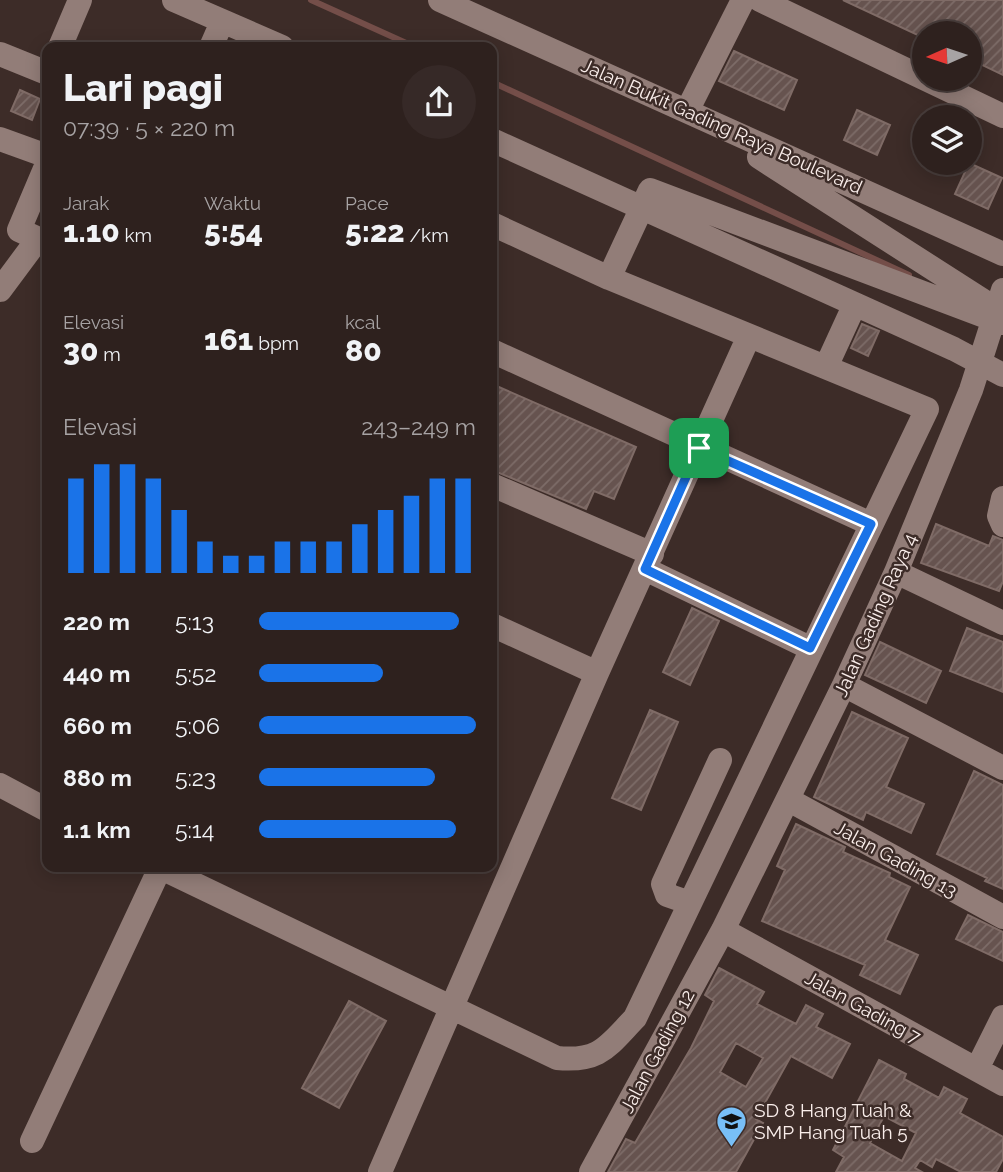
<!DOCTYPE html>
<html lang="id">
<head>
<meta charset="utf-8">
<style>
	body { margin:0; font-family:Raleway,sans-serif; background:#362927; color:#f1f3f6; height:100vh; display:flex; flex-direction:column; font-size:26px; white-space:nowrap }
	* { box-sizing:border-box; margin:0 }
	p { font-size:23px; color:#a7a3a4 }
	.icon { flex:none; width:38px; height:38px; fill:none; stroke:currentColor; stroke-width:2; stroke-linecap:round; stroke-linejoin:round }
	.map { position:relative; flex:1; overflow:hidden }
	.drawer { position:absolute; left:42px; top:42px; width:455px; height:830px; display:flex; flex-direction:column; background:#2e211e; border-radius:14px; box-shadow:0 4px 18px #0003,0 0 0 2px #493e3c }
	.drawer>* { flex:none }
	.needle { width:46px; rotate:267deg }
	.fabs { position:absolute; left:912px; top:21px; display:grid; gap:14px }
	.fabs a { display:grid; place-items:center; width:70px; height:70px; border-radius:50%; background:#2e211e; box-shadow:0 4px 18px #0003,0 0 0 2px #493e3c; font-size:35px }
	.pin { position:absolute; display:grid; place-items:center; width:60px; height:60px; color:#fff; margin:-30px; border-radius:14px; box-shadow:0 4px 10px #0006 }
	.round { display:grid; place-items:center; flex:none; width:74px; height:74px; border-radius:37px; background:#362927 }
	.summary { display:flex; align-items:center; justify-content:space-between; height:119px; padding:0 21px }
	h1 { font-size:38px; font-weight:800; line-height:52px }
	.figures { display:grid; grid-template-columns:repeat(3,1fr); gap:10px; height:119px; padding:7px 21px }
	.figures div { display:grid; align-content:center }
	.figures b { font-size:30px; font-weight:800 }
	.figures small { font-size:19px; font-weight:400 }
	.figures p { font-size:19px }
	.chart { height:196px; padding:14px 21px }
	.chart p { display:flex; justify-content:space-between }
	.chart svg { width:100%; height:126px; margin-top:7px; stroke:#1a73e8; stroke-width:6 }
	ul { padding:0 21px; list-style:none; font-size:23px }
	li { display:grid; grid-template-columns:112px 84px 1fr; align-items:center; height:52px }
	li i { height:18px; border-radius:9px; background:#1a73e8 }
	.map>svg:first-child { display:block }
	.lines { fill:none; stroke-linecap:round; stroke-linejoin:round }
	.stream { stroke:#744e49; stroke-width:6 }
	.building { fill:url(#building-hatch); stroke:#7f6b66; stroke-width:2; fill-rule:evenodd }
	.minor { stroke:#927d78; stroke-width:24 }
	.route-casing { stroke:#fff; stroke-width:14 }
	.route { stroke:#1a73e8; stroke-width:9 }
	.labels { text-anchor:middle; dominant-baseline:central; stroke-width:5; stroke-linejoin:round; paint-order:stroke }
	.street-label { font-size:19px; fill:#faeeeb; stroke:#3d2c28 }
	.poi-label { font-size:19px; fill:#faeeeb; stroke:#3d2c28; text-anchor:start }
</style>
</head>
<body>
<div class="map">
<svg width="1003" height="1172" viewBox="0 0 1003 1172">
	<defs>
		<pattern id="building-hatch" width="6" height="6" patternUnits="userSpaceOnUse" patternTransform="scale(1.75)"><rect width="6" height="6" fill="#66534f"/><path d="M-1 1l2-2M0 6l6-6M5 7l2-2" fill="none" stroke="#7d6c68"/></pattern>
	</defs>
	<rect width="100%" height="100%" fill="#3d2c28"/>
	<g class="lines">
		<path class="stream" d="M311,0L415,47
			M492,82L909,275"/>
	</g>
	<path class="building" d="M843,0H1003V75L970,59V33H924V38Z
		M734,51L797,80L784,110L719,81Z
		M20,90L40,99L32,120L11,111Z
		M857,110L890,125L877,155L844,140Z
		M969,163L1002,178L988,209L955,194Z
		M862,324L879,331L868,356L851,348Z
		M492,384L636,447L614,499L594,491L586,509L492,470Z
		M936,524L989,546L993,536L1003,540V581L999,591L921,563Z
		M692,608L719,621L690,685L663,672Z
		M967,628L1003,642V692L950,671Z
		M880,642L941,671L926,703L865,675Z
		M650,710L678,722L641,810L612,798Z
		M852,712L908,738L886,787L924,804L911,833L866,812L863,820L814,797Z
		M974,771L1003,785V889L985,881L987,878L937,854Z
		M796,824L845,847L843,852L890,873L889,877L910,887L885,940L918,955L900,994L860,975L865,965L762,921L785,870L777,866Z
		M968,915L1003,932V961L956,939Z
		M719,968L764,992L757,1004L796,1024L806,1005L823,1014L816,1027L850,1044L832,1078L791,1056L756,1119L763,1123L736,1172H608L626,1139L635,1143L691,1048L714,1001L705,995ZM736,1043L763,1058L746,1087L720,1072Z
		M349,1001L386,1021L339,1108L302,1088Z
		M879,1060L906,1074L904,1079L939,1098L944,1087L967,1099L960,1113L1003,1137V1159L996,1172H961L936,1159L932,1167L920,1160L915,1168L922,1172H836L844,1157L833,1150ZM884,1116L916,1133L902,1161L870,1143Z"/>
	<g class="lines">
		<path class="minor" d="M174,0L282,47
			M440,0L1003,254
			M760,0L1003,116
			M60,47L80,0
			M211,47L222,22
			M0,54L47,73
			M687,111L743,0
			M0,139L47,156
			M492,140L954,349L1003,375
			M759,157L999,311
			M47,164L19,230L47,243
			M609,278L650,190L1003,323
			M0,290L38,239
			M492,351L871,524
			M826,367L854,306
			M492,485L652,554
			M1003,498L999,516L1003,525
			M645,569L810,648
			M896,572L1003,623
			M492,625L597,673
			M844,685L1003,768
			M0,785L47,810
			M789,800L1003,917
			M157,866L557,1058C600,1062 607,1047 635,1018L927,409L609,278L492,224
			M690,903L667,895L663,884L720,760
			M723,930L1003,1084
			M977,1069L1003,1017
			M32,1141L160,868
			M380,1172L597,673L749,336
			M591,1172L723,930L844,685L896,572L971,390L1003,290"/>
	</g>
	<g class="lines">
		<defs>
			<path id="route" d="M699,448L871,524L810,648L645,569Z"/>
		</defs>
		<use href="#route" class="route-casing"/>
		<use href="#route" class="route"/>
	</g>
	<defs>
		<symbol id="school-pin" viewBox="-11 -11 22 30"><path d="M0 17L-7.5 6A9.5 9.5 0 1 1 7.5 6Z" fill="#78bff7" stroke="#3d2c28"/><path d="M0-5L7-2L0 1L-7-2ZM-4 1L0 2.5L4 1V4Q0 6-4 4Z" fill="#111"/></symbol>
	</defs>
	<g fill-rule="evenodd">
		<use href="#school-pin" x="714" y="1104" width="35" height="47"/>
	</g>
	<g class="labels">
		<g class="street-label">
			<text transform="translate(722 126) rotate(24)">Jalan Bukit Gading Raya Boulevard</text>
			<text transform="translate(875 615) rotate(-66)">Jalan Gading Raya 4</text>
			<text transform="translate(896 859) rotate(29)">Jalan Gading 13</text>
			<text transform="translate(863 1007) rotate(29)">Jalan Gading 7</text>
			<text transform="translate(657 1051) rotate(-62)">Jalan Gading 12</text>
		</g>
		<g class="poi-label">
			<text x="754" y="1110">SD 8 Hang Tuah &amp;<tspan x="754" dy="22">SMP Hang Tuah 5</tspan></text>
		</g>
	</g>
</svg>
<div class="fabs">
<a><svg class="needle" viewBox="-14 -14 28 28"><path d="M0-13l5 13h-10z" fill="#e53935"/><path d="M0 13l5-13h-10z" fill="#a7a3a4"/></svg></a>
<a><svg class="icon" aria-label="layers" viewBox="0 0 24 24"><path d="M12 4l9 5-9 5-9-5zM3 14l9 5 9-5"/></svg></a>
</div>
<div class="pin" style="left:699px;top:448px;background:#1e9e55"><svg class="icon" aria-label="arrive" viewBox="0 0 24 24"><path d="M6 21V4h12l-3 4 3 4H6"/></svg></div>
<section class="drawer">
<div class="summary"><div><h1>Lari pagi</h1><p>07:39 · 5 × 220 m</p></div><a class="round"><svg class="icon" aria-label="share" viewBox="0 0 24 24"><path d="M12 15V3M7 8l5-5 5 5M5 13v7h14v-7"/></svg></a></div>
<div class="figures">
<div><p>Jarak</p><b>1.10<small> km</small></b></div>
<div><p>Waktu</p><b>5:54</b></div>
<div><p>Pace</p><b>5:22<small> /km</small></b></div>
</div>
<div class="figures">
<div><p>Elevasi</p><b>30<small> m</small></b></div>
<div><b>161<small> bpm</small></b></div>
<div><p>kcal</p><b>80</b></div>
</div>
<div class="chart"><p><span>Elevasi</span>243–249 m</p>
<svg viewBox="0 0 160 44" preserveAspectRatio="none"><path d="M5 44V11M15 44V6M25 44V6M35 44V11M45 44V22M55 44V33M65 44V38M75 44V38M85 44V33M95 44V33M105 44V33M115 44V27M125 44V22M135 44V17M145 44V11M155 44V11"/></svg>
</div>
<ul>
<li><b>220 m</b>5:13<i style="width:92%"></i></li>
<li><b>440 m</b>5:52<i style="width:57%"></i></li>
<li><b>660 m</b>5:06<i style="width:100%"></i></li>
<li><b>880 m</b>5:23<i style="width:81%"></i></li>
<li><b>1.1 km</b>5:14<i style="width:91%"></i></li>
</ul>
</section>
</div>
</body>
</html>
